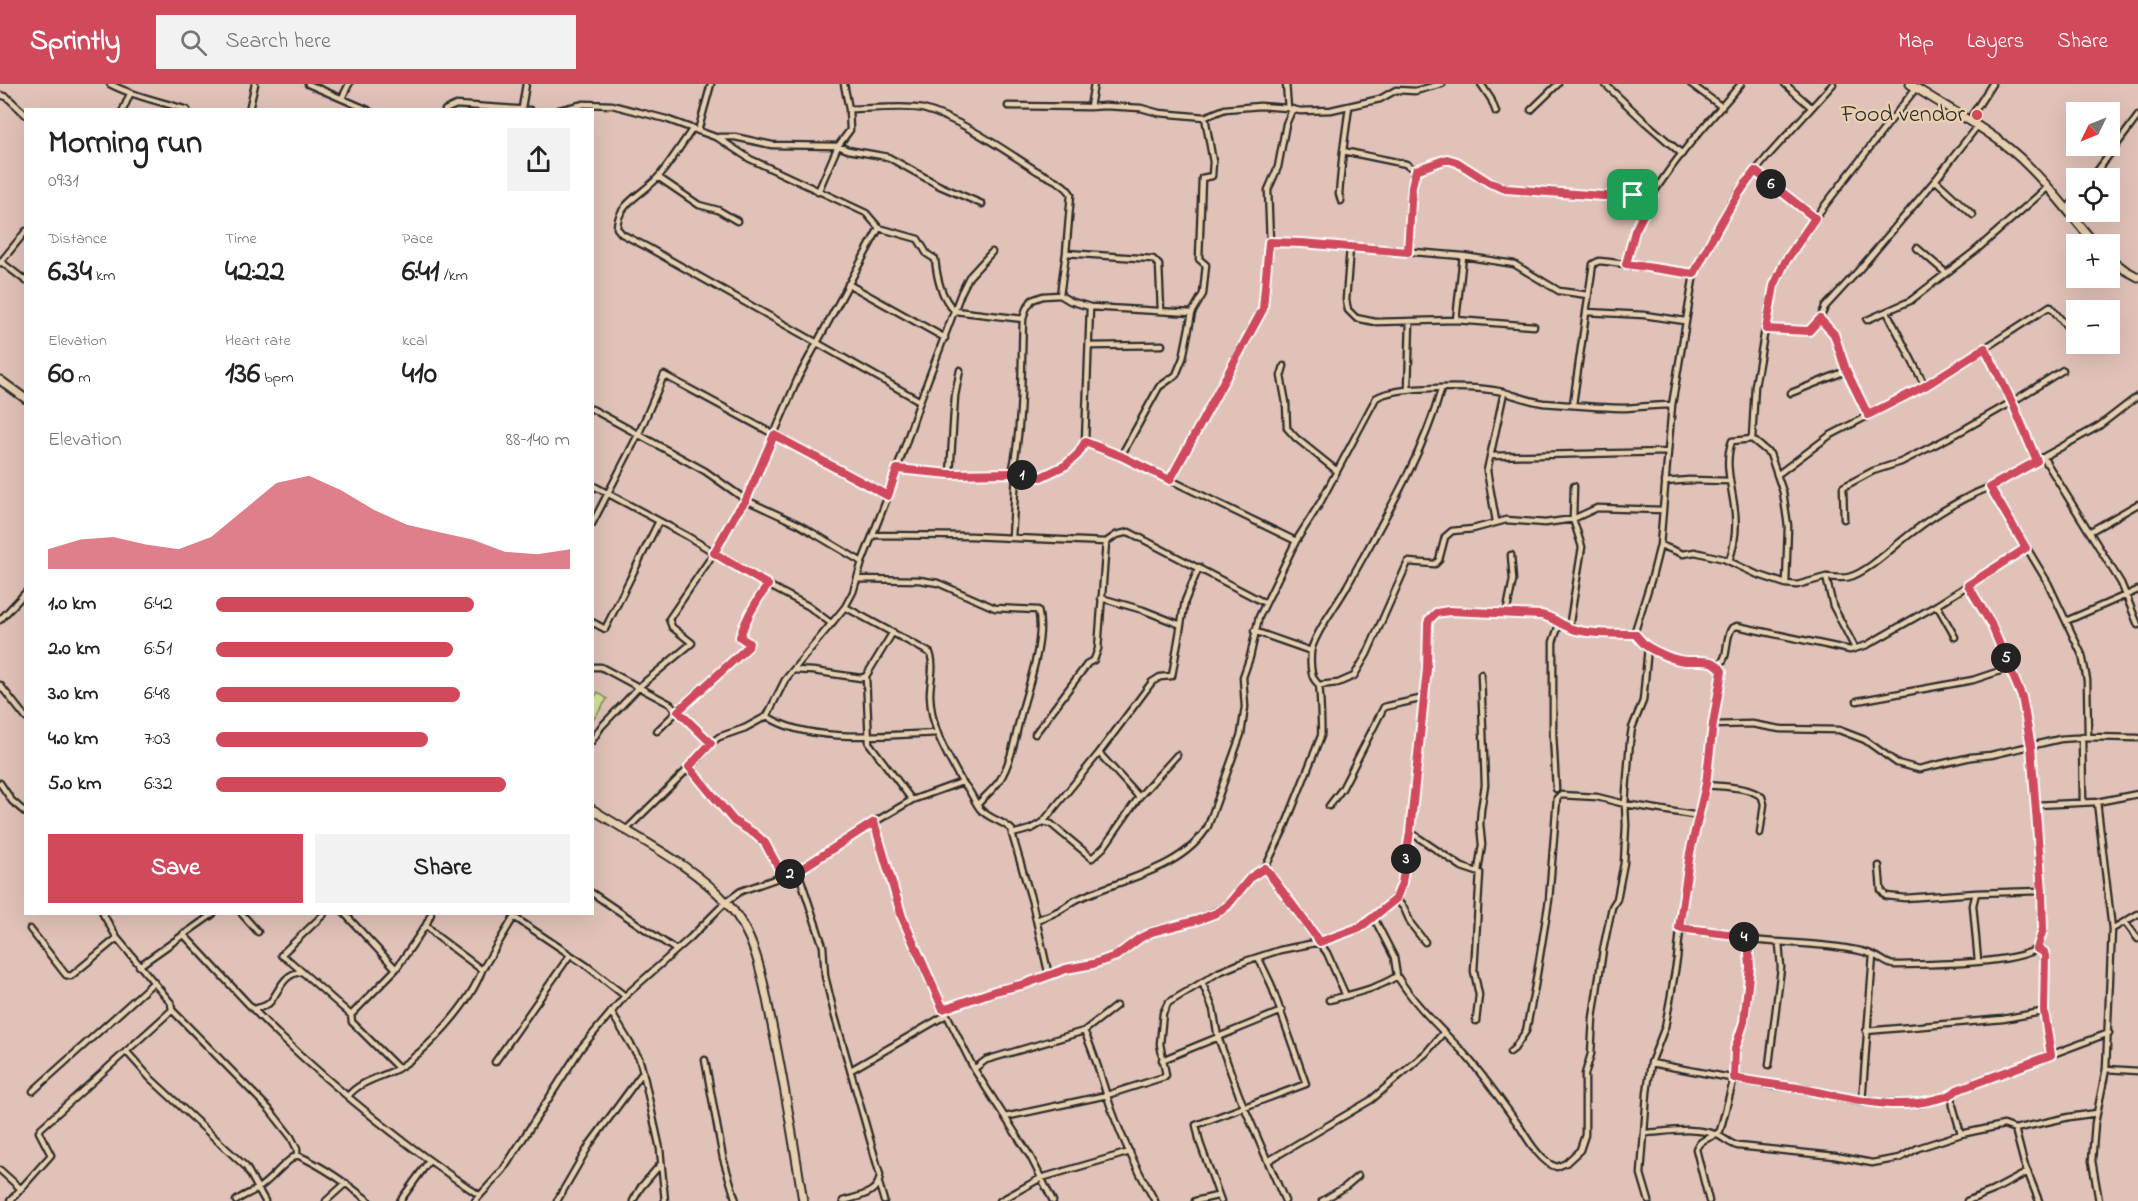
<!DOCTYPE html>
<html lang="en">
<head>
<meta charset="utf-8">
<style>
	body { margin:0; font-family:"Indie Flower",sans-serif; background:#f2f2f2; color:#222; height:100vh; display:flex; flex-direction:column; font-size:22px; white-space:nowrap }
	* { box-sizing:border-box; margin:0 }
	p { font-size:20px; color:#767676 }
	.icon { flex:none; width:33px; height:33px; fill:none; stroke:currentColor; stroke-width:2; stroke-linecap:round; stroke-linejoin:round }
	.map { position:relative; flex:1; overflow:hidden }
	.panel { position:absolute; left:24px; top:24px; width:570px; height:807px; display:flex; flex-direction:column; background:#fff; border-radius:0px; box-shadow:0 6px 24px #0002 }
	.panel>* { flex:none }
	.needle { width:39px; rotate:227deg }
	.fabs { position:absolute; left:2066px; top:18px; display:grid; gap:12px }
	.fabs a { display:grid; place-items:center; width:54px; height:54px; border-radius:0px; background:#fff; box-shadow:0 6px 24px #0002; font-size:30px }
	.pin { position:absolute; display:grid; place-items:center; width:51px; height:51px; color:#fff; margin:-26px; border-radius:12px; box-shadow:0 3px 9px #0006 }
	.km { position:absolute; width:30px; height:30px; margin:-15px; border-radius:50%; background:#222; color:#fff; font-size:16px; line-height:30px; text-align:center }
	.round { display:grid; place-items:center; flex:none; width:63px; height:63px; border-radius:0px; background:#f2f2f2 }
	.overview { display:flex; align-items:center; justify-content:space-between; height:102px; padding:0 24px }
	h1 { font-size:33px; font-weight:800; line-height:45px }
	.stats { display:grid; grid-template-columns:repeat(3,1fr); gap:9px; height:102px; padding:6px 24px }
	.stats div { display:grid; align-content:center }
	.stats b { font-size:30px; font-weight:800 }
	.stats small { font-size:16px; font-weight:400 }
	.stats p { font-size:16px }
	.chart { height:168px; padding:12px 24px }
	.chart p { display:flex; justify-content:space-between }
	.chart svg { width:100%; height:108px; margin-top:6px; fill:#d1495b; opacity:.7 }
	.primary-button { display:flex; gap:12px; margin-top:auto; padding:12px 24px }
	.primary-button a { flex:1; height:69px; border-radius:0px; background:#d1495b; color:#fff; font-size:24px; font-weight:800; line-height:69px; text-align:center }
	.primary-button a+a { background:#f2f2f2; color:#222 }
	ul { padding:0 24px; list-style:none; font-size:20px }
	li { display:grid; grid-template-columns:96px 72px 1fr; align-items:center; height:45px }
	li i { height:15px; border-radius:8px; background:#d1495b }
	header { display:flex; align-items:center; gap:36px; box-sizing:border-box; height:84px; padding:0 30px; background:#d1495b; color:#fff }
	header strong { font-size:28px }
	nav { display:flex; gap:33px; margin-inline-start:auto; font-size:21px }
	.search { width:420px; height:54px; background:#f2f2f2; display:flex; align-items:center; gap:15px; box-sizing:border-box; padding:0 21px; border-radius:0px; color:#767676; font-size:22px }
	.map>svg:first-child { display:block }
	.green { fill:#d7e497; stroke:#818861; stroke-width:1.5 }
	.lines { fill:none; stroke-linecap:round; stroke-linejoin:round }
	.street-casing { stroke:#2b2b2b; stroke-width:9 }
	.secondary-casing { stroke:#2b2b2b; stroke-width:11 }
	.street { stroke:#e7cfb0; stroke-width:4.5 }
	.secondary { stroke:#e7cfb0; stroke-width:7 }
	.route-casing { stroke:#fff; stroke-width:12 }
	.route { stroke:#d1495b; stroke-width:8 }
	.poi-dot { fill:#d1495b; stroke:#e7cfb0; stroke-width:2 }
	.labels { text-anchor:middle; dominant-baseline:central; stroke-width:5; stroke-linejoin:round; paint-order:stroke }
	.poi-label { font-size:24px; fill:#2b2b2b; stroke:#e7cfb0; text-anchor:end }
</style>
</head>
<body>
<header>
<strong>Sprintly</strong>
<div class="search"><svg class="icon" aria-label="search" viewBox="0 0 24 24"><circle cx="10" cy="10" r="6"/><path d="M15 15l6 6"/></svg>Search here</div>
<nav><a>Map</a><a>Layers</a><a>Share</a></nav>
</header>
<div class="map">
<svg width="2138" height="1117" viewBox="0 0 2138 1117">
	<rect width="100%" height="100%" fill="#e1c2b8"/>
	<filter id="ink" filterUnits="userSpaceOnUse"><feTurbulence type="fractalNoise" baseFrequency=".0167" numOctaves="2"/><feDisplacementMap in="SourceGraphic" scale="12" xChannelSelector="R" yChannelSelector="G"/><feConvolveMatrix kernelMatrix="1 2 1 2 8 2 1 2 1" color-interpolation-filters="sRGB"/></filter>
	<g filter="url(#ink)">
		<path class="green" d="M598,608L607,615L593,636V616Z"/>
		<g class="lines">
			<defs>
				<path id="street" d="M110,0C134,13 161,17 187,26
					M308,0L368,26
					M1286,0L1288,24
					M1481,0L1491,15L1496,28
					M1605,0L1644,37L1682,70
					M1691,0L1722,23
					M1785,0L1811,23
					M0,11L7,13L26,31
					M342,14L349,0
					M1008,22L1090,23L1105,22L1141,24L1159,29L1205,33L1225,25L1260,22L1288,24L1300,27L1331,26L1380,15L1396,6L1415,7L1442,0
					M1090,23L1094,0
					M1349,23L1343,67L1406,80L1416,86
					M522,24L526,0
					M849,25C868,25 907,21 923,25C961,35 1004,66 1037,87C1049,94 1064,98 1071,110L1066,169L1060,211
					M123,26L130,10
					M249,26L255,0
					M445,26L456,21L530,26
					M559,26L584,20L612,21L666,35L718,54L750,75L866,129L879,144L918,155L927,170L935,175C937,194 941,214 955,227L1023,235
					M1531,26L1558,0
					M1969,36L1992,0
					M693,44C682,60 672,76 660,91C646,109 617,118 617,144L622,150L647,163L920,317
					M698,47L711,0
					M719,53H735L772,61L838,62L848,66L888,73L940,102L982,120
					M1416,86L1447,75L1457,78L1490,99L1506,105L1603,112L1653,111
					M1755,87L1815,134
					M658,93L699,121L718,126L737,137
					M2092,94L2138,32
					M1935,96L1973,131
					M818,108L838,62L850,46L849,25L844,0
					M1341,117L1339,110L1343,67
					M2067,125L2076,114
					M1270,158L1302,159L1463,172L1514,180L1559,207L1588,211
					M1350,163L1346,216L1348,226L1356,234L1375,238L1456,236L1534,242
					M1917,164L1946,189
					M1408,168L1411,102L1416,86
					M1066,169L1153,175L1159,181L1161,226
					M0,177L26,197
					M0,179L26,147
					M1626,180C1633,155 1640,131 1653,110C1678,70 1711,35 1741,0
					M848,200L945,254
					M1586,228L1644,231L1685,237
					M1820,235L1834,250L1846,287L1868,331
					M1456,236L1463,172
					M1867,236L1910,217L1975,167L2047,104
					M1766,245L1809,247L1820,235L1825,223L1858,187L1937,94L1978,41
					M1089,262L1162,261
					M1284,282L1281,292L1286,319L1287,344L1296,354L1337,387
					M1925,302L1985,264
					M1408,306L1410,237
					M1791,309L1846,287
					M1573,320L1593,180L1599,177L1609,178L1694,190
					M592,325L705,387L746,416L798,440L862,478
					M1752,355L1755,302L1769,223L1775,202L1785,178L1815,134L1916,4
					M1085,358L1121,372L1296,457
					M1121,372L1159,303L1176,291L1183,274L1192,229L1203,210L1206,181L1199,175L1202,94L1212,92L1213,78L1205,33
					M1490,372L1668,368
					M2043,373L2121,499L2138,541
					M2037,377L2012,318L1985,264L2050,222L2067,243
					M897,385L950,390L1012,389L1041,393L1066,381L1078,370L1085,358L1090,223
					M1012,389C1023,339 1021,286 1023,235L1026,225L1032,216L1043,212L1060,211L1070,217L1090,223L1192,229
					M950,390L955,312L960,286
					M1777,391L1829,352L1925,302L1887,228
					M1170,396L1263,225L1270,158L1268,106L1278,83L1286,40L1292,26
					M1665,398L1689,396L1729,397
					M592,401L687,452L768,501L808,522L832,540
					M1990,403L2048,499L2082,571L2087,596L2088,653
					M1844,435L1843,403L1873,387L1901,378L1956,350L2012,318L2063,286
					M1496,437L1487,387L1504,308
					M592,440L639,349L664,291L888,412
					M2091,447L2138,420
					M873,451L971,452L1106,458L1116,451L1129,448L1265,519
					M1012,453L1016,390
					M1660,461L1683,470L1695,468L1724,475L1756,490L1786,500L1797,501L1826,493
					M1729,477C1735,460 1737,439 1734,421C1731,399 1724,378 1732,357L1752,355L1770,370L1783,408L1788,442L1786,500
					M858,495L919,496L938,499L995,524L1038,526C1046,554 1028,602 1021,630C1015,653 1012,676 1000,696C994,705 985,712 978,720
					M1101,514L1143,526L1181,541
					M1937,521L1955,553
					M845,523L930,569C935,582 930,597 930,611C931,645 946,669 962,698
					M1506,530L1513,496L1511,471
					M0,536L26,508
					M2066,537L2138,506
					M592,538L605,545L659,437
					M1569,544L1582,463L1573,435L1574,402
					M1254,547L1311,567
					M1634,550L1652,493L1660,461L1672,321L1694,190L1716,146L1738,108L1767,73L1833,0
					M1855,564L1833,522L1826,493C1833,493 1843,495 1849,493C1868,488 1894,462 1910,450C1934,431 1962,414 1990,403L2099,342L2138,312
					M1719,581C1730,573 1724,555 1732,544L1737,542L1850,566L1867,561L1937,521L2026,464
					M592,583H601L670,620L711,659
					M793,586L813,587L861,594L866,592L893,548
					M866,592L869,659L912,716
					M0,601L26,634
					M1319,601L1338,599L1354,592L1367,570L1408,478L1435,480L1439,476L1445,453L1452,447L1473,445L1506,436L1545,439L1573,435L1597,424L1663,426
					M1857,617L1973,596L2000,587L2009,580
					M767,632C807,660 889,651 936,649
					M1713,641L1752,640L1780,645L1839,646L1865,656L1897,679L1919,685L1971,673L1991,671L2060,655L2088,653L2138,654
					M657,647L695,610L749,563V559L740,553C746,533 756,517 768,501
					M1035,650L1088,579L1094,576L1098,565L1106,458
					M2082,653L2083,718
					M592,657L601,643L640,602L692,559L672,543L669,535L714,469L735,431L746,416L798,294L879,144
					M1099,669L1139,713
					M689,683L734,737L755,750L765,759L783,792
					M0,699L12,717L26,729
					M1706,701C1725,703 1747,702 1762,713L1764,720L1760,749
					M1556,705L1553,650V558L1560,538
					M2097,718L2112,845
					M2036,721L2097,718L2138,710
					M1329,722L1342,705L1384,623L1424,614
					M874,738L902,833L924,885L974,985L1030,1072L1053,1117
					M1043,738L1099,669L1152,598L1160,593L1172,592L1185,517L1199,483
					M625,747L700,673L711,659L719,653L745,644L767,632L785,596L845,523L853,508L862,478L888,412L920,317L961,209L969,193L992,168
					M1410,748L1462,783L1480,789L1474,887L1479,911L1476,937
					M1012,750L1032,818L1049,892
					M1879,782L1881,806L1886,812L1905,814L1976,809
					M1265,784L1327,869L1346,912
					M798,787L823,862L825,892L834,929L880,1091C879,1110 859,1112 843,1117
					M1478,787L1482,761L1480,740L1481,726L1485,701L1481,590
					M592,809L676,866
					M1396,815L1404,824L1411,840L1425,858
					M103,830L117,854L171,919L172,926L269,1025L291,1053L297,1065V1071
					M242,830L258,848
					M345,830L396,885
					M1037,836C1044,833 1051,831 1058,827C1065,824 1071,818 1078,815C1120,795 1183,786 1208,742L1241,650L1245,623L1243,593L1250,573L1259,533L1296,457L1320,419L1376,314C1396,301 1479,302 1503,308C1517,312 1529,317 1543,319C1568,321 1601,324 1626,324C1641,323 1656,321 1672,321
					M2125,838L2138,855
					M1679,844L1744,852L1748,856L1750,862V883L1745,938L1735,965L1734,994L1720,1047C1712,1055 1700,1054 1696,1065L1709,1117
					M30,845L66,891L71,892L117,854
					M183,850C216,884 247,921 281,953C342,1011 409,1064 479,1111
					M1748,856C1783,859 1816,859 1850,865C1857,866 1866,868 1873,871C1881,874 1885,879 1893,881C1929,880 2008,881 2037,865L2043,845L2042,807L2031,662L2022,613L1991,540L1968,501
					M284,868L324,830
					M281,871L291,878L351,931
					M1978,877L1973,821L1976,809L2042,807
					M139,882L213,830
					M482,886L514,833L587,882L625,912
					M1397,892C1415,921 1438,942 1461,966C1483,990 1501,1017 1520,1043C1528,1056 1542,1080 1557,1083L1566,1079L1580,1066L1585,1051V990L1591,970L1593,934L1603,866L1612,823L1617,815L1624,779L1626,741L1625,720L1630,657L1632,644L1643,617L1648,563
					M1202,898L1213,925L1218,953L1239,1011L1285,1117
					M1329,916C1352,910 1377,905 1397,892L1394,873L1374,834
					M253,925C260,923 267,923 271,917C280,905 284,889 302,888
					M943,925L995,907L1025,900L1066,885L1093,880L1116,872L1140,854L1152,847L1198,836L1227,822L1251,793L1260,788L1267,780L1284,745L1321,652C1322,649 1320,605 1319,602C1318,599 1315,597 1314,595C1310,588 1310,570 1312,563C1320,541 1335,524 1346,504C1381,440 1421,376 1441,306
					M2044,927L2051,971
					M611,928L639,974L643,988L660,1065L665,1117
					M1084,947C1094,968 1100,990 1107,1012C1119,1049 1136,1084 1155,1117
					M1866,947L2003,935L2041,928L2044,923L2045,872L2044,868L2037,865
					M126,967L150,994L246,1083L265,1117
					M1510,968L1514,965L1526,947L1535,902L1549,816L1557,714L1560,711L1597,713L1625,720L1699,732
					M705,976L723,1074L736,1117
					M1162,976L1282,927
					M495,978L570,871
					M1651,979L1773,1002L1812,1006L1862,1018L1920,1020L1952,1010
					M1769,981L1781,884L1779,859
					M398,984L352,938L351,931L396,885L426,841L431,830
					M974,985L986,976L1084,947L1116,922
					M2106,985L2138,987
					M851,986L946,931
					M33,1007L154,898
					M348,1012C360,997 380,994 397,985C427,967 470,920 482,886L438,853L426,841
					M1862,1018L1873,871
					M1005,1033L1107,1011L1164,993L1166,991L1160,960L1163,929L1168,919L1219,888L1246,877L1280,866L1320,858L1361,843L1396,815L1402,799L1410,748L1427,585L1429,535L1436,529L1449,527L1541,531C1554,533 1563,543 1576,546C1594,551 1616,549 1634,550C1639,554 1643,560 1648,563C1656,568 1670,574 1679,576C1695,580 1713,570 1722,587L1713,641L1706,701L1690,769L1684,808L1677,875L1671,911L1665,943L1651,979L1647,1009L1641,1090L1649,1117
					M2015,1045L2024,1079L2039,1117
					M1644,1049C1667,1048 1695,1042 1717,1051C1725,1054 1729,1060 1738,1062L1835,1072L1872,1079L1900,1074L1918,1064L1961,1050L2004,1041L2015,1045L2069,1033L2097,1029
					M1961,1050L1953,1022L1952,1010L1957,1006L2109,949
					M1268,1077L1371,1016L1426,969L1443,949
					M0,1086L20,1104
					M879,1100L884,1117
					M10,1117L51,1071L39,1048L41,1044L172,926
					M236,1117C243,1111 249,1110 257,1105C272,1096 281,1080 297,1071C323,1082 347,1100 369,1117
					M326,1117L346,1099
					M400,1117L429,1077
					M475,1117L503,1086L581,964L625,912L690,854L726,818L741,807L798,787L861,746L912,716L962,698C971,706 973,716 980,725C989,735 1003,737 1012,746V750L1031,745L1043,738L1051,740L1092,774L1104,763L1139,713L1177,671
					M557,1117L590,1060L643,988
					M633,1117L641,1103L660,1081
					M1000,1117L1041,1094L1130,1068
					M1195,1117L1217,1112
					M1221,1117L1200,1059L1196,1041L1306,1000L1271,900L1258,873
					M1322,1117L1345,1103L1358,1092
					M1967,1117L1992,1107L2028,1088
					M2099,1117L2092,1077L2095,1039L2106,985L2112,845L2138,830"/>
				<path id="secondary" d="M1910,0C1940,20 1972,36 2001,58C2036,84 2067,126 2095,160
					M2109,174L2125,186L2138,193
					M0,296L26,315
					M592,725C636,754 692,780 727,819C758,853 764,902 773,946C785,1003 794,1060 803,1117"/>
			</defs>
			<use href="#street" class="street-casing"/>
			<use href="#secondary" class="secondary-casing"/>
			<use href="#street" class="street"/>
			<use href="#secondary" class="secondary"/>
		</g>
	</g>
	<g class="lines" filter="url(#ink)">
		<defs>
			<path id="route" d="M1447,75L1457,78L1490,99L1506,105L1603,112L1653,111L1635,147L1626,180L1694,190C1712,154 1730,119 1755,87L1815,134L1785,178L1774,202L1766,245L1809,247L1820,235L1834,250L1846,286L1868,331L1925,302L1985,264L2012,318L2037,377L1990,403L2026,464L1968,501L1991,540L2022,613L2031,662L2042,807L2043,845L2037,865L2044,868L2045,872L2044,927L2051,971L1957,1006C1951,1012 1945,1013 1937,1015C1895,1027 1854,1015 1813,1007C1786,1001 1760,1000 1734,994L1735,965L1744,938L1750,883L1748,856L1744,852L1679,844L1690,769L1706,700L1713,640L1722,587C1713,571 1695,580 1679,576C1670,574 1656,568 1648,563C1643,560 1639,554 1635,550C1616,549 1594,551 1576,546C1563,543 1554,533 1541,531L1449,527L1436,529L1429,536L1428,540L1427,585L1410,748L1402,799L1396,815L1361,843L1320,858L1265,784L1251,793L1227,822L1216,829L1198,836L1152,848L1140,854L1116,872L1093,880L1066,885L1025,900L995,907L943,925L902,833L874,738L798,787L783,792L765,759L755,750L734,737L689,683L711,659L678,627L748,563L749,559L740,553C746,533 756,517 768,501L714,469L735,431L746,416L774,351L888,412L897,385L950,390L1012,389L1041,393L1066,381L1078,370L1085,358L1121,372L1170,396L1263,225L1269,158L1302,159L1408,168L1412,102L1416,86Z"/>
		</defs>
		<use href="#route" class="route-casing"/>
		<use href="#route" class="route"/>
	</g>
	<circle class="poi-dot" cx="1977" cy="31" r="6"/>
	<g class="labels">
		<g class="poi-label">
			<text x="1965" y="31">Food vendor</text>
		</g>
	</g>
</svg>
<div class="fabs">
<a><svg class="needle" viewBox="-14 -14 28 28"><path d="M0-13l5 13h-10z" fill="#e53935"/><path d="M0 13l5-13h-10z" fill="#767676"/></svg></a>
<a><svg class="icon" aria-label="locate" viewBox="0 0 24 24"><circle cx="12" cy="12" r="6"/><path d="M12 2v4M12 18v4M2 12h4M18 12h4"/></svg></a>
<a>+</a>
<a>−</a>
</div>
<div class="pin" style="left:1633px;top:111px;background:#1e9e55"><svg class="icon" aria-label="arrive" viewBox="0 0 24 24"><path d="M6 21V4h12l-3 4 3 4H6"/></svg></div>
<b class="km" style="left:1022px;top:391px">1</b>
<b class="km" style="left:790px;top:790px">2</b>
<b class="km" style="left:1406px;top:775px">3</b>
<b class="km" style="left:1744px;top:853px">4</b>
<b class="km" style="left:2006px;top:574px">5</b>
<b class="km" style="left:1771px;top:100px">6</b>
<section class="panel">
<div class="overview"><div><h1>Morning run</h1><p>09:31</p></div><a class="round"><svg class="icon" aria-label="share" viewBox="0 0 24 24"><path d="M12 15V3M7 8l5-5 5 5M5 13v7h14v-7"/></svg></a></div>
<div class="stats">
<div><p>Distance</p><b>6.34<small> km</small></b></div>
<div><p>Time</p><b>42:22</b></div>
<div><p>Pace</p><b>6:41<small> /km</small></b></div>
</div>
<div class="stats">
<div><p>Elevation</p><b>60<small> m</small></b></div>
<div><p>Heart rate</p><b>136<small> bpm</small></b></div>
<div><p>kcal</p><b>410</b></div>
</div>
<div class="chart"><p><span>Elevation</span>88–140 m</p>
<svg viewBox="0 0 160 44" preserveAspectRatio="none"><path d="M0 44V36L10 32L20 31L30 34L40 36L50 31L60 20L70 9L80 6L90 12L100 20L110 26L120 29L130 32L140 37L150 38L160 36V44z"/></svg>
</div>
<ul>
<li><b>1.0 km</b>6:42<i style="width:73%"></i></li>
<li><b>2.0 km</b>6:51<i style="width:67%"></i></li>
<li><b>3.0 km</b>6:48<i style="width:69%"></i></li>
<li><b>4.0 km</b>7:03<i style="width:60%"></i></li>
<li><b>5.0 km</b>6:32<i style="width:82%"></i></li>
</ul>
<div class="primary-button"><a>Save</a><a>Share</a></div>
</section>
</div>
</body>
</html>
